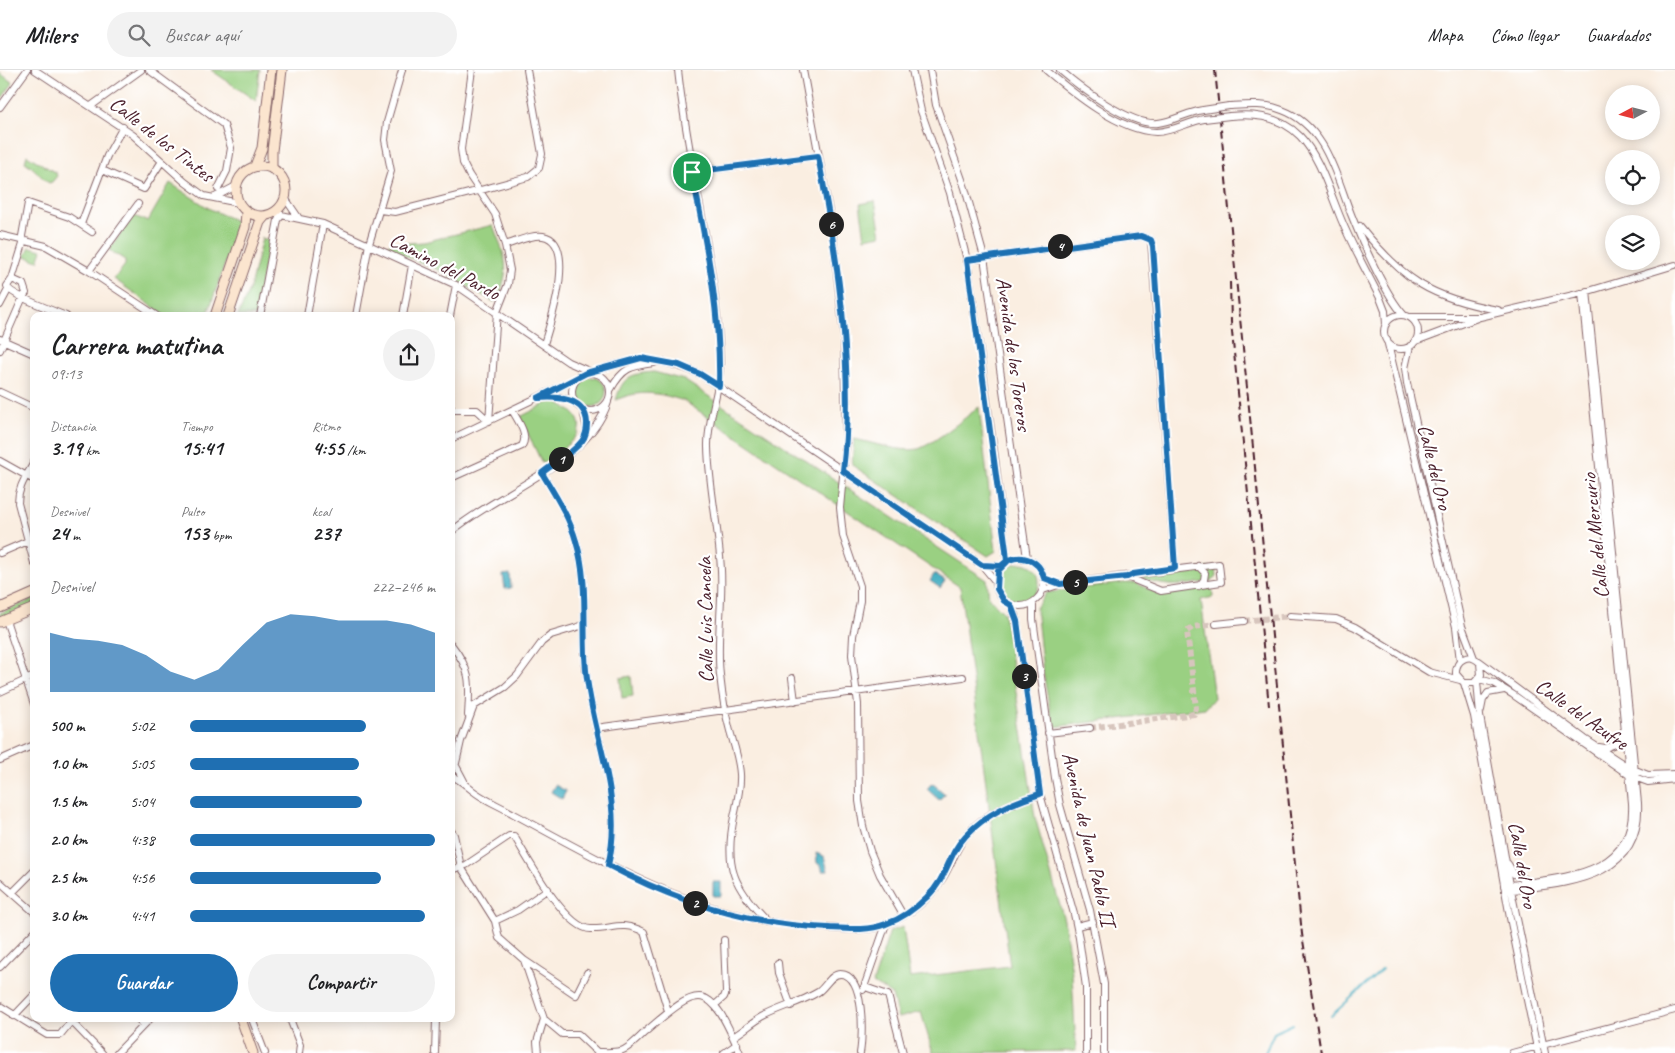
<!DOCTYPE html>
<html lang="es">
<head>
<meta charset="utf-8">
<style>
	body { margin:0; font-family:Caveat,sans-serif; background:#f2f2f2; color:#202124; height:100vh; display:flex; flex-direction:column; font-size:19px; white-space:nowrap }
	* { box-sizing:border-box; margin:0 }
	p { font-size:16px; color:#757577 }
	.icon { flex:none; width:28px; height:28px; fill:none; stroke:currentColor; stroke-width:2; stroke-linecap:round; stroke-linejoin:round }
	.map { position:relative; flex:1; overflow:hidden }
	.details { position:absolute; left:30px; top:242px; width:425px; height:710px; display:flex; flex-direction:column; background:#fff; border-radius:10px; box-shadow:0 2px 12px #0003 }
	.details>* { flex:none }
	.needle { width:32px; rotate:263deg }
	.controls { position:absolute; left:1605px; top:15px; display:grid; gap:10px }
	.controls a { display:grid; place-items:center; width:55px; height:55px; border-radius:50%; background:#fff; box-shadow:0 2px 12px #0003; font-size:25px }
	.pin { position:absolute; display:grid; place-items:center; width:42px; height:42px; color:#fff; margin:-21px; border:2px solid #fff; border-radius:50%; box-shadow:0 1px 5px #0007 }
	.km { position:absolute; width:25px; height:25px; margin:-12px; border-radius:50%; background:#222; color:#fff; font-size:14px; line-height:25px; text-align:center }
	.round { display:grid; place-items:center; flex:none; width:52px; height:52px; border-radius:26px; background:#f2f2f2 }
	.summary { display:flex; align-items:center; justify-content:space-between; height:85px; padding:0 20px }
	h1 { font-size:28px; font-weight:800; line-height:38px }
	.stats { display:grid; grid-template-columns:repeat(3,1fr); gap:8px; height:85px; padding:5px 20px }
	.stats div { display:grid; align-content:center }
	.stats b { font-size:21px; font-weight:800 }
	.stats small { font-size:14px; font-weight:400 }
	.stats p { font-size:14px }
	.chart { height:140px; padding:10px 20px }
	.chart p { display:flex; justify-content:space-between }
	.chart svg { width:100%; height:90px; margin-top:5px; fill:#1f6fb2; opacity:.7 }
	.cta { display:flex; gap:10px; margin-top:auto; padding:10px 20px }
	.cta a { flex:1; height:58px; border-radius:30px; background:#1f6fb2; color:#fff; font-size:20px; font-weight:800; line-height:58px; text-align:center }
	.cta a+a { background:#f2f2f2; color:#202124 }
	ul { padding:0 20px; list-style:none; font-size:16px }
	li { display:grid; grid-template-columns:80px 60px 1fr; align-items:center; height:38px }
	li i { height:12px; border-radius:6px; background:#1f6fb2 }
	header { display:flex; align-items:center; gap:30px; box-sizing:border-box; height:70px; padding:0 25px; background:#fff; border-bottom:1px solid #e0e0e0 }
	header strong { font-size:24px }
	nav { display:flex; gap:28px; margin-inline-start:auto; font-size:18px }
	.search { width:350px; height:45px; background:#f2f2f2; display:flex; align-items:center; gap:12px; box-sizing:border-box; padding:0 18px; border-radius:28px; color:#757577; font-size:19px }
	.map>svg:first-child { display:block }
	.green { fill:#9ad082; stroke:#727856 }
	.water { fill:#41acc0; stroke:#466676 }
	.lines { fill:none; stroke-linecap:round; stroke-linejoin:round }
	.stream { stroke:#41acc0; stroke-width:2 }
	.street-tunnel { stroke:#d7c5bd; stroke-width:6; stroke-dasharray:6 3; stroke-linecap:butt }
	.street-casing { stroke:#88676b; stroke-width:8 }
	.secondary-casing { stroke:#88676b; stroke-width:11 }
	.street { stroke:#fff; stroke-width:6 }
	.secondary { stroke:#fbe5cf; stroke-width:9 }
	.rail { stroke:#4a1f2b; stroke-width:2; stroke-dasharray:8 4; stroke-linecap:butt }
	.street-bridge-casing { stroke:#88676b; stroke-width:8; stroke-linecap:butt }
	.street-bridge { stroke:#fff; stroke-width:6 }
	.route-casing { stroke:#fff; stroke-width:10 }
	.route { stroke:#1f6fb2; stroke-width:6 }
	.labels { text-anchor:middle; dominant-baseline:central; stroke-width:4.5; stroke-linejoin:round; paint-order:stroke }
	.street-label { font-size:21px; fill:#4a1f2b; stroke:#fff }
</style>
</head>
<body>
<header>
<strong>Milers</strong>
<div class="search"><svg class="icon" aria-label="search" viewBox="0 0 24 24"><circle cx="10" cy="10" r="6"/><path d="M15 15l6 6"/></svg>Buscar aquí</div>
<nav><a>Mapa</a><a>Cómo llegar</a><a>Guardados</a></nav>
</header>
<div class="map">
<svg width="1675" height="983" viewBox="0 0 1675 983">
	<rect width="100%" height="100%" fill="#fff"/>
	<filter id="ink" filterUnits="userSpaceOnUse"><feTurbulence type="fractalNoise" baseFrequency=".02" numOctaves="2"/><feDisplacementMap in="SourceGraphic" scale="10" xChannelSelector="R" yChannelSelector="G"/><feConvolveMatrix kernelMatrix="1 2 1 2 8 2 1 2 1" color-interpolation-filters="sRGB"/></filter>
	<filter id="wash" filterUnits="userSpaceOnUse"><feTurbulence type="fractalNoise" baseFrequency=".0096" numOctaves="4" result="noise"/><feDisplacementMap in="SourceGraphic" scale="20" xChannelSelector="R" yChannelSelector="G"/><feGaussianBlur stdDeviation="1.12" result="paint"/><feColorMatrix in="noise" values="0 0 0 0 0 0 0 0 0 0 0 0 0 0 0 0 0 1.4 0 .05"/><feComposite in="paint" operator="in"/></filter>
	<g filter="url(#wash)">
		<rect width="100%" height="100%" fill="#faeee1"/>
		<path class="green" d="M211,0H260L256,31Z
			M0,3L13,13L0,31Z
			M27,85L56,103L57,106L52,112L49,113C39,106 36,99 25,92Z
			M170,113L210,139L234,150L238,156L207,246H166L114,209L125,195V190L109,180L133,146L148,151Z
			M875,131L881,165L865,168L860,134Z
			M493,155C505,188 512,196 497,230L494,232L441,201L380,175L424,172Z
			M262,168L269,171L255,246H238L250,218Z
			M30,177L42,180L38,191L25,186Z
			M654,302L684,310L987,510L989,528L1004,543L1035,747L1064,850L1072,903L1076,981L933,983L921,942L898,948L892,925L873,913L890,861L903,857L910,908L1010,896L960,517L684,331C659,323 641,319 616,330C623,306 630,304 654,302Z
			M576 322a15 15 0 1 1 30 0a15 15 0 1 1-30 0Z
			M557,332C603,356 568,375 542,393L520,347L547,333Z
			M979,337L996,481L988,486L852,395L854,369C870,372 903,383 918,379C932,375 966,347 979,337Z
			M1001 512a19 19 0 1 1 38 0a19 19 0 1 1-38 0Z
			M1216,497L1217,506L1212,511C1179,516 1167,519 1135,506Z
			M1124,513H1136L1161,525L1212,518L1213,527L1201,530L1214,628L1205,638L1053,657L1043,602L1036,538L1046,523L1051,522Z
			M34,529V534L0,548V543Z
			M631,606L633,626L622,628L620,608Z"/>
		<path class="water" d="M510,504L511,518L505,519L503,505Z
			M934,504L945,511L940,518L930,511Z
			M932,713L945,724L939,730L927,719Z
			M555,715L566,721L562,729L551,722Z
			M816,783L824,786L828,801H822V797L817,793Z
			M713,812H721V826H713Z"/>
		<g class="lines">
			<path class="stream" d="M1331,946L1383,899
				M1265,983L1274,963L1293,954"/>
		</g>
	</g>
	<g filter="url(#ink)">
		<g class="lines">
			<path class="street-tunnel" d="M1244,551L1290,546
				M1090,658L1194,644L1196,638L1187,561L1193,557L1216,554"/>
			<defs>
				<path id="street" d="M35,0L133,65L185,112L204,126L239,133
					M149,0L224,55L231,78L227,101L218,119
					M472,0L461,79L463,93L469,105L495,144L505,175L510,200L508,214L497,242L489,351
					M678,0C688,97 717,193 720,291C721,321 707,348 708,377C709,418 719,459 721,500C723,535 716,570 720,605C722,624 725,643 730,661C734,675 739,689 740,704C741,718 737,733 734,747C724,796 733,817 768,852
					M803,0L832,158L844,267L846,373L840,438L843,466L860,516V531L853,566L852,585L858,634L859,731L863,756L870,781L880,805L903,845
					M912,0L921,41L950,123L967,190L995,388L1007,491
					M930,0L936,35L965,118L984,187L1027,488
					M1046,0C1073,23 1119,61 1156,62C1172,62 1188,52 1204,49
					M1060,0C1081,18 1130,56 1158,53C1174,51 1188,42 1203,40
					M91,36L141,0
					M1229,36C1246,35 1265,33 1282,40C1326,56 1336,106 1351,144C1361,170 1386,226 1404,245
					M0,37L27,0
					M1230,46C1307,38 1317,90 1341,149C1352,176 1367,202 1380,228L1385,241L1386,254
					M102,100L144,119L162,91
					M693,102L818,86
					M215,127L236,116
					M285,128L298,147
					M380,140L395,142L481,120L528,107L539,98L542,84L527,0
					M272,143L323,154L456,215L568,292L591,302
					M81,154L107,86L123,57
					M1360,156C1403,210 1430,228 1498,240
					M0,165L46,176L89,201L157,246
					M505,175C516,172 532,164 543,166C578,172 550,254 544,274
					M967,190L1141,166L1151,170L1175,498
					M89,201L138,134
					M12,209L23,174L22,166L28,133L69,147L92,162
					M0,235L8,220
					M1384 262a17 17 0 1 1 34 0a17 17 0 1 1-34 0Z
					M260,246L278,150L282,145
					M307,246L323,154
					M356,246L369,174L391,101L385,70L387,52L402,0
					M403,246L412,195
					M450,246L456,215
					M1410,247H1479
					M0,269L34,284
					M1387,270L1456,557L1460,591
					M1416,271L1480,247L1582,223L1675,195
					M1410,276L1405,298L1407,313L1462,556L1474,588
					M0,280L23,227L26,223L23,214L12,209L7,216C9,225 55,241 66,246
					M593,302C636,286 657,286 700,304L982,495L996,512
					M572 322a19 19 0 1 1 38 0a19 19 0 1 1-38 0Z
					M611,319C623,298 630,296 654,293
					M0,322L34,338
					M544,327H559L574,331
					M451,340H477L489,351
					M451,369L576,309
					M583,370L587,359L583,340
					M0,391L34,410
					M34,392C27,406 18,416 18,433L34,493
					M542,403C555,425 569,446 576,471C589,513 582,557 586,600C592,666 625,729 608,795
					M451,408L522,376C529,365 518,351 512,340
					M451,462C496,423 589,393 608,332
					M0,483L28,471
					M996 512a24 24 0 1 1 48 0a24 24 0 1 1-48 0Z
					M982,495L1001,496
					M1198,496L1205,503L1204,510L1199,516
					M1043,520L1061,514L1219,494L1221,512L1161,521L1127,507
					M1033,533V549L1055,708L1060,735L1090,840L1104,914V983
					M1011,535L1017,551L1040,724L1074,844L1079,868L1086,917V983
					M1290,546L1336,549L1355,557L1429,602L1460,610
					M6,550L34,634
					M1216,554L1244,551
					M451,574C472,601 470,613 468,645
					M1479,591L1585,669L1628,697L1648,705L1675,704
					M792,608L795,631
					M1479,609L1494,613L1512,624L1629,705L1648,712L1675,709
					M1477,611L1480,646L1510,815L1545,983
					M1464,613H1474L1481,605L1480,593C1470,582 1455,589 1456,604L1464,613L1474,646L1510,848L1538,983
					M0,622L34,606
					M1481,640L1483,630L1488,623L1504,620
					M596,658L963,607
					M1048,663L1090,658
					M1599,677L1605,678L1618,673L1624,660
					M0,690L34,675
					M456,693L461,671L474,636L505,617L517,606L542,572L551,565L584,555
					M456,696L464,711
					M451,706C462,710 467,717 476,723C487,731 500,736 512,743C614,798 705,852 824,858C844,859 868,862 887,854C909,845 929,829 942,809C952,794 956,777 968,763C986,742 1015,732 1040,724
					M451,761L454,765L461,797L495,851L499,868L524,890L544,949L537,972L538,983
					M1508,794L1514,804L1528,811
					M451,800L466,795L509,766H514C527,787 565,859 591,859C611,860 622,850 644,862L668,941
					M0,812L34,842
					M1504,816C1558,807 1636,809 1632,733L1582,223
					M1505,821C1562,813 1642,812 1638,733L1587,221
					M12,823L34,801
					M495,851L518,840L548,819
					M1077,856L1093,852
					M524,890L576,925L587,903
					M778,893L779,903L791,936
					M0,897L34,862
					M865,917L888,925L903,983
					M863,920L886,854
					M716,934L724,927L726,922L724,870
					M0,936L47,965H60L73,949
					M14,946L34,925
					M138,949L144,955
					M252,949L265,983
					M290,949L300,975L299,983
					M544,949L562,964H578L597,982C604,982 612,983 620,981C627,980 638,969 644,963C701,913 709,911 740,983
					M71,951L102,983
					M733,967C743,961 752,953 762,947C780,937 800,933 818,922C825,918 831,903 841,904C865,905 863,966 860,983
					M117,983L150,949
					M435,983L436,949
					M724,983L737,974
					M1512,983L1675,940"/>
				<path id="secondary" d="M255,96L262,78L271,0
					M236 121a25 25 0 1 1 50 0a25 25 0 1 1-50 0Z
					M272,99V81L282,0
					M215,246L245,157L246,141
					M228,246L260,152L265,146
					M0,538L34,523
					M0,552L34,538
					M241,949L253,983"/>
			</defs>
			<use href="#street" class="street-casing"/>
			<use href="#secondary" class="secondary-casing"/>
			<use href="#street" class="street"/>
			<use href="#secondary" class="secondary"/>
			<path class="rail" d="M1215,0L1302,864L1321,983
				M1230,212L1231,252L1269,636"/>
			<defs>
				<path id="street-bridge" d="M1203,40L1229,36
					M1204,49L1230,46"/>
			</defs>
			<use href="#street-bridge" class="street-bridge-casing"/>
			<use href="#street-bridge" class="street-bridge"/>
		</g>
	</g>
	<g class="lines" filter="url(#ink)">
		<defs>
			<path id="route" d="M692,102C706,173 721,244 719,316L700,304L679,295L641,288L586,303L538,328C557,326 586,328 587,353C587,359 586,366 582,371C572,384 554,393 542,403C555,425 569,446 576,471C589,513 582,557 586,600C592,666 625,729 608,795C677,832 752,855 829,858C848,859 868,861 886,854C901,849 916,838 927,827C941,814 946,798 954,782C972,750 1006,734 1040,724L1017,551L1011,535L1004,531L997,519L998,501L1007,492L1006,480L967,190L1141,166L1151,170L1153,176L1175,498L1133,504L1127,507L1060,514L1044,508C1039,488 1017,481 1001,496L982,495L843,401C855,300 837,184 818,86L692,102"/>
		</defs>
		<use href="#route" class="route-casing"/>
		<use href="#route" class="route"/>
	</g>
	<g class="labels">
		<g class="street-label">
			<text transform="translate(162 69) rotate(38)">Calle de los Tintes</text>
			<text transform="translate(445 196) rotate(28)">Camino del Pardo</text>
			<text transform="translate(1014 284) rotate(82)">Avenida de los Toreros</text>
			<text transform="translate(1435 397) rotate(76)">Calle del Oro</text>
			<text transform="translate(1595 466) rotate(-96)">Calle del Mercurio</text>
			<text transform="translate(705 550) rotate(-91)">Calle Luis Cancela</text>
			<text transform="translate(1582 644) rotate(35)">Calle del Azufre</text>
			<text transform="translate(1089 769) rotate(77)">Avenida de Juan Pablo II</text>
			<text transform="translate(1523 795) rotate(80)">Calle del Oro</text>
		</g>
	</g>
</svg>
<div class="controls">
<a><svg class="needle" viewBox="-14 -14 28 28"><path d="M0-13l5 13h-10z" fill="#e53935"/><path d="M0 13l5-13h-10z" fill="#757577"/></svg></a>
<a><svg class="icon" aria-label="locate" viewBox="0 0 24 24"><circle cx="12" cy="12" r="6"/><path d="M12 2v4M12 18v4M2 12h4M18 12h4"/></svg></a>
<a><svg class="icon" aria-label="layers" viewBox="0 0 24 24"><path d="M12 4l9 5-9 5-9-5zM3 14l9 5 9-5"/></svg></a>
</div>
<div class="pin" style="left:692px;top:102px;background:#1e9e55"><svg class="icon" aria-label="arrive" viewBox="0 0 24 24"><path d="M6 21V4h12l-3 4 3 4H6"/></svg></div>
<b class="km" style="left:561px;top:389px">1</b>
<b class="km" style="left:695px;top:833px">2</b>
<b class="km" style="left:1024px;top:606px">3</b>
<b class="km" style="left:1060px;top:176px">4</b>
<b class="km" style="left:1075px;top:512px">5</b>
<b class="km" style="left:831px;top:154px">6</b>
<section class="details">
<div class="summary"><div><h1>Carrera matutina</h1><p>09:13</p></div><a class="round"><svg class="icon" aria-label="share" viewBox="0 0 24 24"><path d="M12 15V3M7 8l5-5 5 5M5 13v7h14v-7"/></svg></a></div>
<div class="stats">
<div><p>Distancia</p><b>3.19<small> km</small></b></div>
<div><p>Tiempo</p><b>15:41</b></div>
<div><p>Ritmo</p><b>4:55<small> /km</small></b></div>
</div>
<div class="stats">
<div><p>Desnivel</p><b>24<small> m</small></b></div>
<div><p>Pulso</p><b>153<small> bpm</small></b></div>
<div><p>kcal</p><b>237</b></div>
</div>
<div class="chart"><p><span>Desnivel</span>222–246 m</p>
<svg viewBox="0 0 160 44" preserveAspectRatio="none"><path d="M0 44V15L10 18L20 19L30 21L40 26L50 34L60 38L70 33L80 21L90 10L100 6L110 7L120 9L130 9L140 9L150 11L160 15V44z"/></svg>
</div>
<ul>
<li><b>500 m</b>5:02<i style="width:72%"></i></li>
<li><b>1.0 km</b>5:05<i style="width:69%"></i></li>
<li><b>1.5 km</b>5:04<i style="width:70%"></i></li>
<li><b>2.0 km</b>4:38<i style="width:100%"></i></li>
<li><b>2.5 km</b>4:56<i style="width:78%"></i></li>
<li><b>3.0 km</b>4:41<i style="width:96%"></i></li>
</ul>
<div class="cta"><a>Guardar</a><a>Compartir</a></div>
</section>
</div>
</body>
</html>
